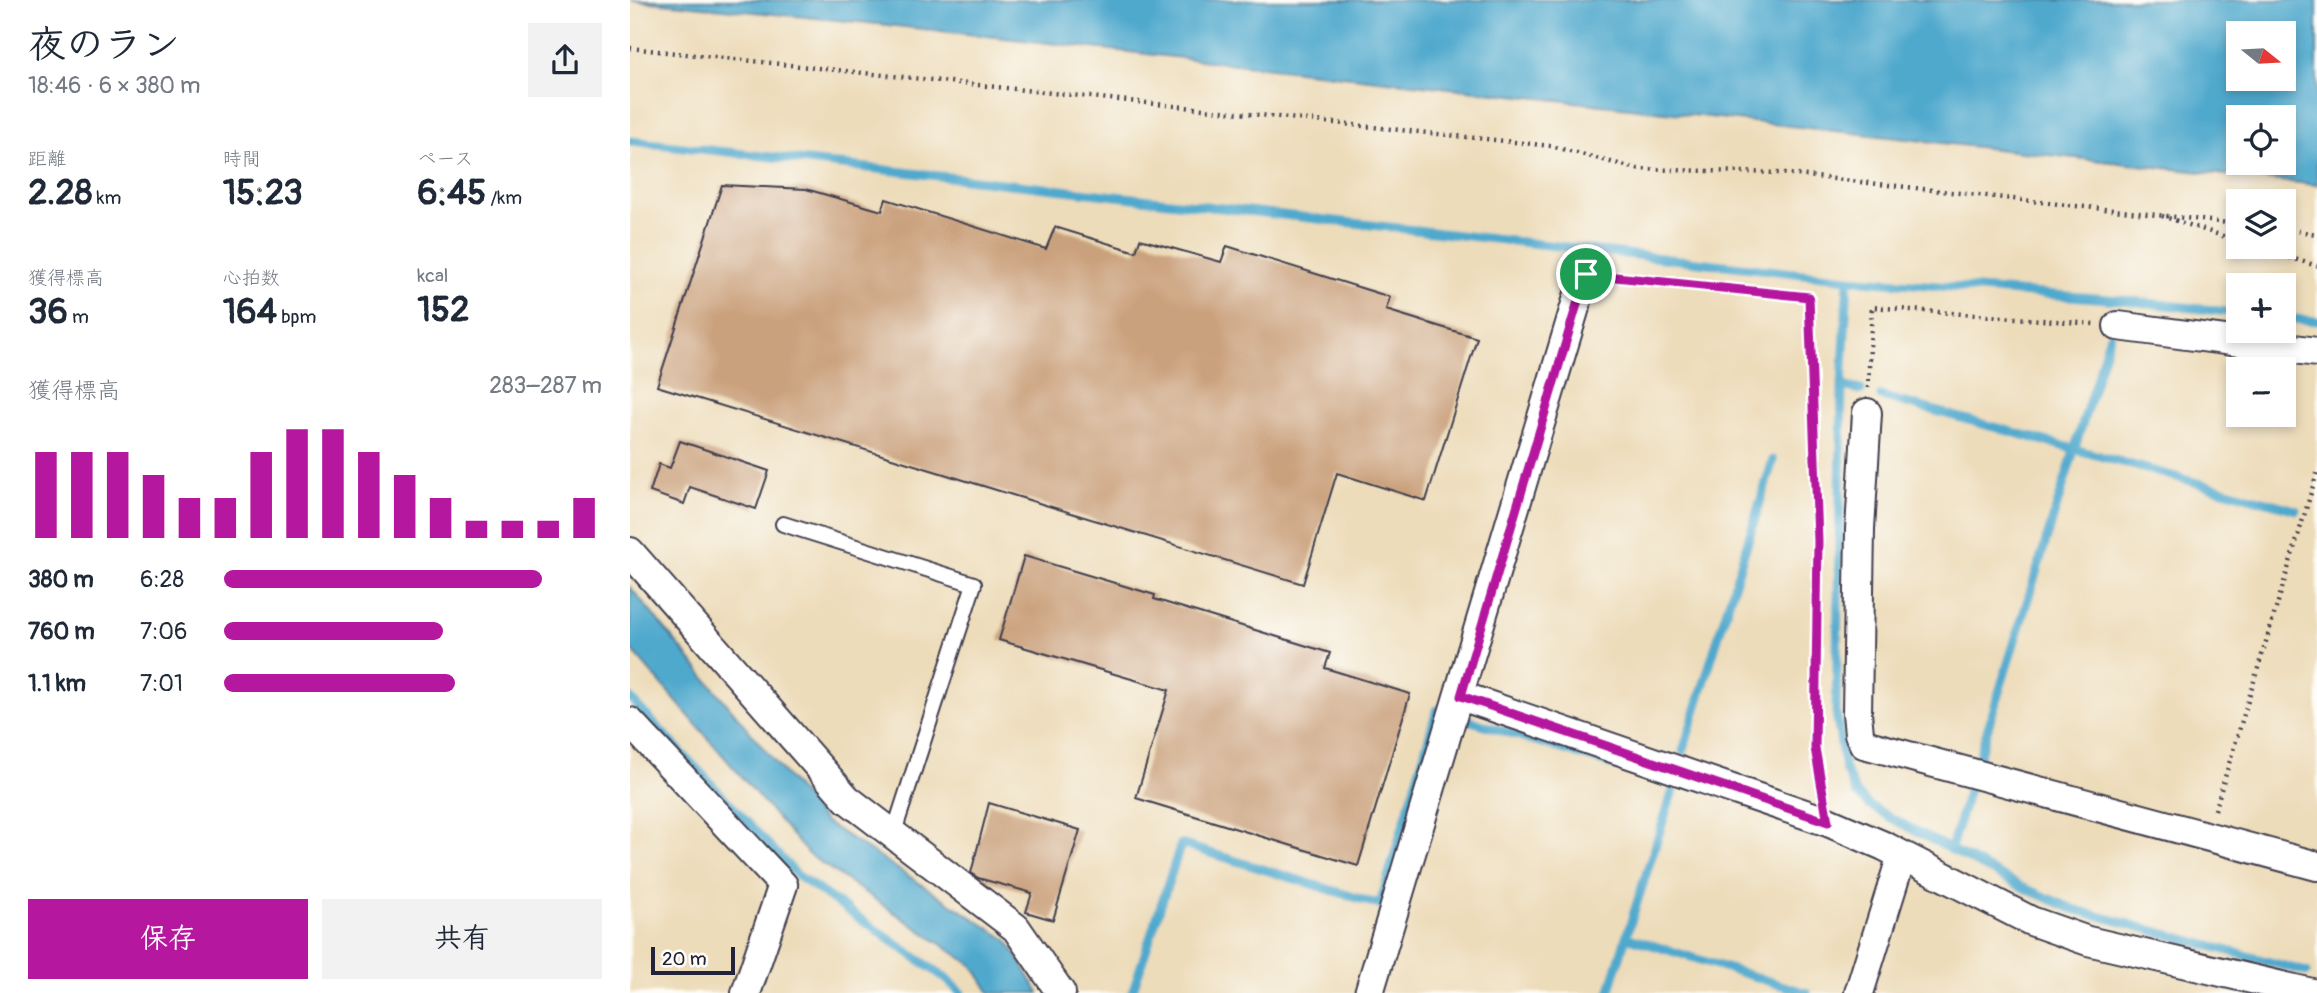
<!DOCTYPE html>
<html lang="ja">
<head>
<meta charset="utf-8">
<style>
	body { margin:0; font-family:Pangolin,"Klee One",sans-serif; background:#f2f2f3; color:#1f2937; height:100vh; display:flex; flex-direction:column; font-size:26px; white-space:nowrap }
	* { box-sizing:border-box; margin:0 }
	p { font-size:23px; color:#747a83 }
	.icon { flex:none; width:38px; height:38px; fill:none; stroke:currentColor; stroke-width:2; stroke-linecap:round; stroke-linejoin:round }
	.map { position:relative; flex:1; overflow:hidden }
	.panel { display:flex; flex-direction:column; background:#fff; width:630px }
	.panel>* { flex:none }
	.needle { width:46px; rotate:108deg }
	.fabs { position:absolute; left:1596px; top:21px; display:grid; gap:14px }
	.fabs a { display:grid; place-items:center; width:70px; height:70px; border-radius:0px; background:#fff; box-shadow:0 4px 10px #0003; font-size:35px }
	.scale { position:absolute; left:21px; bottom:18px; width:84px; box-sizing:border-box; padding-left:7px; border:4px solid #22223b; border-top:0; font-size:19px; line-height:24px; white-space:nowrap; color:#22223b; -webkit-text-stroke:5px #fdfcf7; paint-order:stroke }
	.pin { position:absolute; display:grid; place-items:center; width:60px; height:60px; color:#fff; margin:-30px; border:4px solid #fff; border-radius:50%; box-shadow:0 2px 7px #0007 }
	.round { display:grid; place-items:center; flex:none; width:74px; height:74px; border-radius:0px; background:#f2f2f3 }
	.head { display:flex; align-items:center; justify-content:space-between; height:119px; padding:0 28px }
	h1 { font-size:38px; font-weight:800; line-height:52px }
	.figures { display:grid; grid-template-columns:repeat(3,1fr); gap:10px; height:119px; padding:7px 28px }
	.figures div { display:grid; align-content:center }
	.figures b { font-size:35px; font-weight:800 }
	.figures small { font-size:19px; font-weight:400 }
	.figures p { font-size:19px }
	.chart { height:196px; padding:14px 28px }
	.chart p { display:flex; justify-content:space-between }
	.chart svg { width:100%; height:126px; margin-top:7px; stroke:#b5179e; stroke-width:6 }
	.cta { display:flex; gap:14px; margin-top:auto; padding:14px 28px }
	.cta a { flex:1; height:80px; border-radius:0px; background:#b5179e; color:#fff; font-size:28px; font-weight:800; line-height:80px; text-align:center }
	.cta a+a { background:#f2f2f3; color:#1f2937 }
	ul { padding:0 28px; list-style:none; font-size:23px }
	li { display:grid; grid-template-columns:112px 84px 1fr; align-items:center; height:52px }
	li i { height:18px; border-radius:9px; background:#b5179e }
	main { display:flex; flex:1; min-height:0 }
	.map>svg:first-child { display:block }
	.water { fill:#50a9cd; stroke:#396684; stroke-width:2; fill-rule:evenodd }
	.lines { fill:none; stroke-linecap:round; stroke-linejoin:round }
	.stream { stroke:#50a9cd; stroke-width:9 }
	.building { fill:#caa17d }
	.lane-casing { stroke:#403e4e; stroke-width:18 }
	.street-casing { stroke:#403e4e; stroke-width:32 }
	.path { stroke:#403e4e; stroke-width:4.5; stroke-dasharray:2 5; stroke-linecap:butt }
	.lane { stroke:#fff; stroke-width:14 }
	.street { stroke:#fff; stroke-width:28 }
	.route-casing { stroke:#fff; stroke-width:14 }
	.route { stroke:#b5179e; stroke-width:9 }
</style>
</head>
<body>
<main>
<section class="panel">
<div class="head"><div><h1>夜のラン</h1><p>18:46 · 6 × 380 m</p></div><a class="round"><svg class="icon" aria-label="share" viewBox="0 0 24 24"><path d="M12 15V3M7 8l5-5 5 5M5 13v7h14v-7"/></svg></a></div>
<div class="figures">
<div><p>距離</p><b>2.28<small> km</small></b></div>
<div><p>時間</p><b>15:23</b></div>
<div><p>ペース</p><b>6:45<small> /km</small></b></div>
</div>
<div class="figures">
<div><p>獲得標高</p><b>36<small> m</small></b></div>
<div><p>心拍数</p><b>164<small> bpm</small></b></div>
<div><p>kcal</p><b>152</b></div>
</div>
<div class="chart"><p><span>獲得標高</span>283–287 m</p>
<svg viewBox="0 0 160 44" preserveAspectRatio="none"><path d="M5 44V14M15 44V14M25 44V14M35 44V22M45 44V30M55 44V30M65 44V14M75 44V6M85 44V6M95 44V14M105 44V22M115 44V30M125 44V38M135 44V38M145 44V38M155 44V30"/></svg>
</div>
<ul>
<li><b>380 m</b>6:28<i style="width:84%"></i></li>
<li><b>760 m</b>7:06<i style="width:58%"></i></li>
<li><b>1.1 km</b>7:01<i style="width:61%"></i></li>
</ul>
<div class="cta"><a>保存</a><a>共有</a></div>
</section>
<div class="map">
<svg width="1687" height="993" viewBox="0 0 1687 993">
	<rect width="100%" height="100%" fill="#fdfcf7"/>
	<filter id="ink" filterUnits="userSpaceOnUse"><feTurbulence type="fractalNoise" baseFrequency=".0143" numOctaves="2"/><feDisplacementMap in="SourceGraphic" scale="14" xChannelSelector="R" yChannelSelector="G"/><feConvolveMatrix kernelMatrix="1 2 1 2 8 2 1 2 1" color-interpolation-filters="sRGB"/></filter>
	<filter id="wash" filterUnits="userSpaceOnUse"><feTurbulence type="fractalNoise" baseFrequency=".00686" numOctaves="4" result="noise"/><feDisplacementMap in="SourceGraphic" scale="28" xChannelSelector="R" yChannelSelector="G"/><feGaussianBlur stdDeviation="1.57" result="paint"/><feColorMatrix in="noise" values="0 0 0 0 0 0 0 0 0 0 0 0 0 0 0 0 0 1.4 0 .05"/><feComposite in="paint" operator="in"/></filter>
	<g filter="url(#wash)">
		<rect width="100%" height="100%" fill="#eddcba"/>
		<path class="water" d="M0,0H1687V185L248,24ZM1608,33H1654V79H1608ZM1608,117H1654V163H1608Z
			M0,587L194,821L377,940L409,993H360L343,966L178,854L0,648Z"/>
		<g class="lines">
			<path class="stream" d="M0,141L1218,279L1491,300L1608,313
				M1218,279L1212,386L1206,712L1215,769L1226,793L1239,805L1261,818L1394,888L1443,909L1677,972
				M1654,318L1687,321
				M1212,386L1231,390
				M1251,396L1666,510
				M0,698L167,875L314,977L331,993
				M838,720L1045,784L996,937L1177,993
				M1053,751L1143,460
				M1347,763L1480,335
				M1321,848L1340,786
				M502,993L551,844L750,905L807,710L813,712
				M979,993L996,937"/>
		</g>
		<g id="blocks">
			<path class="building" d="M92,185L176,189L252,211L256,199L416,249L425,227L506,252L510,239L591,262L597,246L760,297L756,310L847,338L796,501L707,473L673,584L27,386Z
				M50,441L139,471L126,509L60,487L54,504L20,492L29,464L40,468Z
				M394,556L525,595L524,599L700,653L695,668L780,694L728,866L506,798L539,690L369,640Z
				M359,803L450,830L423,920L396,912L402,893L348,878L341,873Z"/>
		</g>
	</g>
	<g filter="url(#ink)">
		<use href="#blocks" fill-opacity="0" stroke="#403e4e" stroke-width="2"/>
		<g class="lines">
			<defs>
				<path id="lane" d="M153,524L344,584L263,835"/>
				<path id="street" d="M1488,326L1687,352
					M1237,413L1230,529L1227,713L1229,734L1234,744L1687,866
					M0,552L217,799L386,928L431,993
					M831,696L1198,822L1254,846L1401,921L1458,941L1682,993
					M0,722L153,885L116,993
					M739,993L955,274
					M1229,993L1272,855"/>
			</defs>
			<use href="#lane" class="lane-casing"/>
			<use href="#street" class="street-casing"/>
			<path class="path" d="M0,48L921,146L1007,169L1150,173L1608,224
				M1532,216L1608,241
				M1654,229L1687,234
				M1626,247L1687,266
				M981,276L1179,297L1188,541L1185,749L1193,792
				M1238,388L1242,307L1464,324
				M1585,810L1687,473"/>
			<use href="#lane" class="lane"/>
			<use href="#street" class="street"/>
		</g>
	</g>
	<g class="lines" filter="url(#ink)">
		<defs>
			<path id="route" d="M956,274L1179,297L1188,541L1185,748L1198,822L831,696Z"/>
		</defs>
		<use href="#route" class="route-casing"/>
		<use href="#route" class="route"/>
	</g>
</svg>
<div class="fabs">
<a><svg class="needle" viewBox="-14 -14 28 28"><path d="M0-13l5 13h-10z" fill="#e53935"/><path d="M0 13l5-13h-10z" fill="#747a83"/></svg></a>
<a><svg class="icon" aria-label="locate" viewBox="0 0 24 24"><circle cx="12" cy="12" r="6"/><path d="M12 2v4M12 18v4M2 12h4M18 12h4"/></svg></a>
<a><svg class="icon" aria-label="layers" viewBox="0 0 24 24"><path d="M12 4l9 5-9 5-9-5zM3 14l9 5 9-5"/></svg></a>
<a>+</a>
<a>−</a>
</div>
<div class="scale">20 m</div>
<div class="pin" style="left:956px;top:274px;background:#1e9e55"><svg class="icon" aria-label="arrive" viewBox="0 0 24 24"><path d="M6 21V4h12l-3 4 3 4H6"/></svg></div>
</div>
</main>
</body>
</html>
